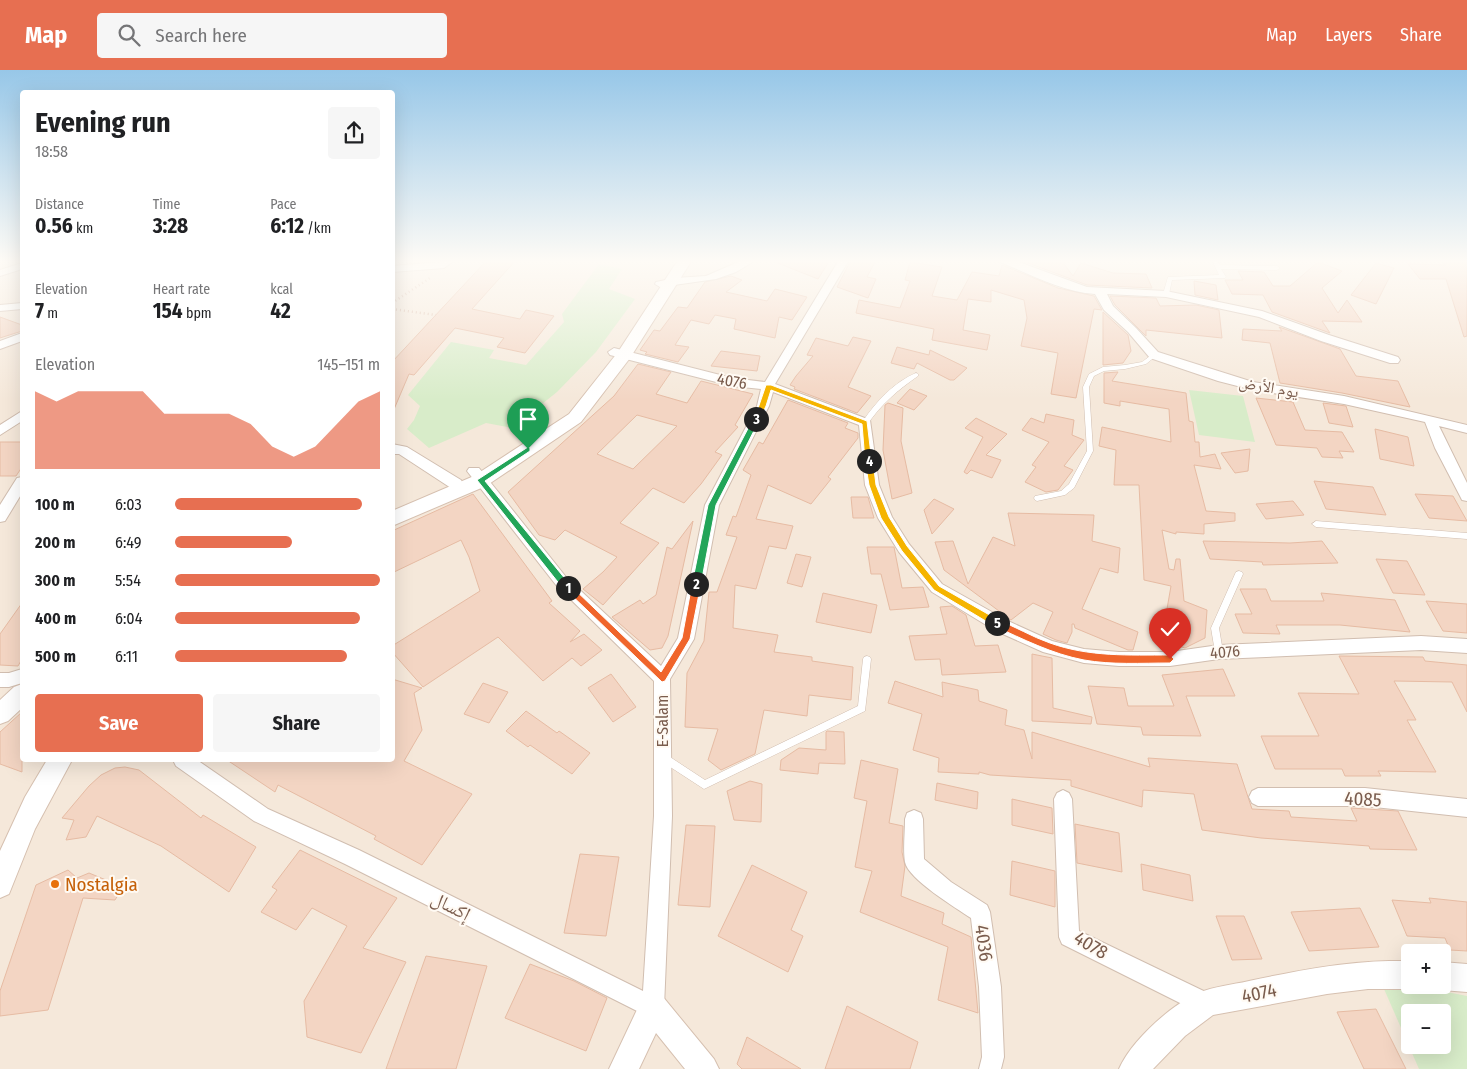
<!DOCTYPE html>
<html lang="en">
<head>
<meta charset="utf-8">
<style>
	body { margin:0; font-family:"Fira Sans Condensed","Noto Naskh Arabic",sans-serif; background:#f6f6f6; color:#202124; height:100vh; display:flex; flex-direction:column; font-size:19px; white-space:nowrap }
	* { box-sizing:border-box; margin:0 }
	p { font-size:16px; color:#757577 }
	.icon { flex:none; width:28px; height:28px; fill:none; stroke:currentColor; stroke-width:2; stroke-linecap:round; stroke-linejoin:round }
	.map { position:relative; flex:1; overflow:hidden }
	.side { position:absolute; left:20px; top:20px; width:375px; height:672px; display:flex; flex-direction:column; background:#fff; border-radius:5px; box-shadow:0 5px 20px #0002 }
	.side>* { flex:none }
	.fabs { position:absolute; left:1401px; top:874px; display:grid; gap:10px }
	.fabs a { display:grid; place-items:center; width:50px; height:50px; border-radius:5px; background:#fff; box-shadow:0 5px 20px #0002; font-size:25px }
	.pin { position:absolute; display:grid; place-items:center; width:42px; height:42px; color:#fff; margin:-51px -21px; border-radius:50% 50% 50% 0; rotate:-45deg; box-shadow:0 0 5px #0007 }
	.pin .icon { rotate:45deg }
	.km { position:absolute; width:25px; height:25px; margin:-12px; border-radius:50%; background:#222; color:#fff; font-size:14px; line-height:25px; text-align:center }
	.round { display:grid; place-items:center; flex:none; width:52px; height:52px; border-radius:5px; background:#f6f6f6 }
	.head { display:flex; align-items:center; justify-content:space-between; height:85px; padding:0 15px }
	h1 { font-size:28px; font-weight:700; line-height:38px }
	.stats { display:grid; grid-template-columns:repeat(3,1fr); gap:8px; height:85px; padding:5px 15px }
	.stats div { display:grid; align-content:center }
	.stats b { font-size:21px; font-weight:700 }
	.stats small { font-size:14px; font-weight:400 }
	.stats p { font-size:14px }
	.chart { height:140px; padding:10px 15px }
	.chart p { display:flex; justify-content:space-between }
	.chart svg { width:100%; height:90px; margin-top:5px; fill:#e76f51; opacity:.7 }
	.primary-button { display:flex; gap:10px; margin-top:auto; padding:10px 15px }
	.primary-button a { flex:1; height:58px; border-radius:5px; background:#e76f51; color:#fff; font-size:20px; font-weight:700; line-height:58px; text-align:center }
	.primary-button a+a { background:#f6f6f6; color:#202124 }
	ul { padding:0 15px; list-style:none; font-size:16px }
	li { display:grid; grid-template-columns:80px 60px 1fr; align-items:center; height:38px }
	li i { height:12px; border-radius:6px; background:#e76f51 }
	header { display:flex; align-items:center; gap:30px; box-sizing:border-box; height:70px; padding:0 25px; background:#e76f51; color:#fff }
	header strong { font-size:24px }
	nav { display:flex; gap:28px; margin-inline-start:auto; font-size:18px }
	.search { width:350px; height:45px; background:#f6f6f6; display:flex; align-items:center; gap:12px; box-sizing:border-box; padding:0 18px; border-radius:5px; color:#757577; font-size:19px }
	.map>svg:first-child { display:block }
	.residential { fill:#f5e8da; fill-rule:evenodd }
	.green { fill:#d8ecc9; fill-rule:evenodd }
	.building { fill:#f3d5c3; stroke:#e6bba3; fill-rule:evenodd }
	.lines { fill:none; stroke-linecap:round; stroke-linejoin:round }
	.lane-casing { stroke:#d1beb0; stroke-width:1 }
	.street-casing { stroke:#d1beb0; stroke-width:2 }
	.secondary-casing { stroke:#d6c0b0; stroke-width:2 }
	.path { stroke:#d9b8a5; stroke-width:2.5; stroke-dasharray:1 3; stroke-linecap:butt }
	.lane { fill:#fff; fill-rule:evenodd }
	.street { fill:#fff; fill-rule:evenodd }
	.secondary { fill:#fff; fill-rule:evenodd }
	.split-1 { fill:#22a559; stroke:#fff }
	.split-2 { fill:#f0652b; stroke:#fff }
	.split-3 { fill:#22a559; stroke:#fff }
	.split-4 { fill:#f5b400; stroke:#fff }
	.split-5 { fill:#f5b400; stroke:#fff }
	.split-6 { fill:#f0652b; stroke:#fff }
	.food-dot { fill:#e8710a; stroke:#fffaf3; stroke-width:2 }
	.labels { text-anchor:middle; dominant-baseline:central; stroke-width:4; stroke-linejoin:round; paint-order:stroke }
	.street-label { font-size:16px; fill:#7a5c4d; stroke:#fffaf3 }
	.near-street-label { font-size:19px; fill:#7a5c4d; stroke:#fffaf3 }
	.near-food-label { font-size:19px; fill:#c56008; stroke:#fffaf3; text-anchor:start }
</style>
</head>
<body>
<header>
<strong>Map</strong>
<div class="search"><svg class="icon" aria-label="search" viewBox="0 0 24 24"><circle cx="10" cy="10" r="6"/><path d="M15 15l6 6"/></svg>Search here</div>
<nav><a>Map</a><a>Layers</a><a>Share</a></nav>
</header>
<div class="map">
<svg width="1467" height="999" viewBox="0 0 1467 999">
	<rect width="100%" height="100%" fill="#fdf6ec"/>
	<path class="residential" d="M0,190H22V690H392L393,190H1467V999H0ZM1410,882H1442V915H1410ZM1410,942H1442V975H1410Z"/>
	<path class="green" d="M599,194L622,199L609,219L635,229L596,282L557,322L512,358L486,353L429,378L407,359L414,350L420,336L408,325L451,272L494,280L489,288L526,295L564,252L562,244Z
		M1189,320L1243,326L1255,372L1199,365Z
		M1384,919L1437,920L1467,926V999H1419ZM1410,942H1442V975H1410Z"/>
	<path class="building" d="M487,190H516L472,239L520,249L526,240L554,246L525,283L497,277L504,268L455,258L414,305L409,304L392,344V292Z
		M770,190H830L818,209Z
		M851,190H876L867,207L876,209L868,228L837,217Z
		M1020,190H1061L1073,206L1081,193L1113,203L1146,204L1152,218L1087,215Z
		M1438,190H1467V266L1464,267L1446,209H1420L1408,194L1446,195Z
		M910,192L942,197L932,226L957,230L972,202L999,206L1002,195L1058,218L1094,226L1102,240L1094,239L1076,328L1051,324L1058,283L1021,276L1027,248L1024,230L991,220V232L968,229L963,260L990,265L987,280L932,270L934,259L856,243L859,230L900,238L910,211L905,210Z
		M1318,192L1342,201L1322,218L1338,243L1347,230L1362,252L1322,251L1330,263L1272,242L1263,225L1232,224L1225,210H1243L1238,201L1264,202L1273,216H1290Z
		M1376,193L1394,198L1376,234L1351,225Z
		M731,206L742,210L726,222L767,231L775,219L807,227L792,250L779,247L775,268L734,259L736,249L715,245L709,254L691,250L675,275L689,277L678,292L645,284L647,282L640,280L654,260L660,261L678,237L687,238L705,212Z
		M1194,211L1216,215L1218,230L1195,225Z
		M1110,226L1156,228L1160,236L1196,235L1219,240L1222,268L1146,260V266L1115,235Z
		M1103,242L1128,265L1131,281L1123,293L1103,295Z
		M0,247L22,255V261L0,268Z
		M1279,257L1340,279L1356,306L1398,311L1410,337L1342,323L1280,313L1270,273L1242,270L1243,259L1282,261Z
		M853,267L871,271L848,317L871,326L857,343L794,319L795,317L790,315L796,306L813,286L807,285L816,268L848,276Z
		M897,277L929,285L930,280L967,298L954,310H950L917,293L914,299L891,293Z
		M721,281L760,286L757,301L711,296Z
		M638,294L671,302L656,324L687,333L701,311L753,324L735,355L738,357L715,382L722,385L701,414L684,433L653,418L620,453L659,473L603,535L583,519L603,502L617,487L565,460L555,470L539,465L508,422L614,326ZM637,345L677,356L633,399L597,384Z
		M1118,302L1112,311L1186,323L1189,351L1193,352L1195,372H1199L1200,387L1215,384L1221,399L1194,395L1206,441L1235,443V451L1204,454V464L1176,462V464L1162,460L1169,499L1174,500L1176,489H1180L1184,531L1207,540L1205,568L1185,578L1169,573L1171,558L1164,556L1171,516L1144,510L1139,415H1114L1116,380L1099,376L1102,357L1171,372L1169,339L1120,331V336L1104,333V303Z
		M910,319L927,326L914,340L897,333Z
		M1256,328L1293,332L1305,360L1342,362L1354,382L1339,381L1343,388L1322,387L1317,378L1276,375Z
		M788,330L848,353L845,358L858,363V368L828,407L831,409L811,434L768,415L756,449L793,456L786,479L769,476L756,519L735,515L733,558L778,565L774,582L812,587V591L853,597L851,630L809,625L807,646L764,640L755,684L721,700L708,690L718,659L685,657L687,603L704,571L709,522H717L737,467L726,465L733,446L736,447L751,405L743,400L759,372L763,374Z
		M888,333L903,338L901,371L912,423L892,429L883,380L885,335Z
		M1323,333L1346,336L1353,357L1329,353Z
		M1046,344L1074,350L1072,365L1084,370L1064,396L1073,400L1058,420L1046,422L1025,412L1036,397L1032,395L1049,372L1022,360L1031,348L1044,353Z
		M976,348L1007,364L986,385L1001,390L992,408L971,400L967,404L964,402L983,367L965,358Z
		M1375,359L1408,367L1414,396L1380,389Z
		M0,372H22V397L16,406H0Z
		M1250,379L1248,401L1235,403L1221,383Z
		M1314,411L1373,417L1386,445L1326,439Z
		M473,424L552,531L549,533L580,561L570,572L584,564L602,580L581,596L572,588L543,611L498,567L423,617L392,582V576L480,521L469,487L461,470L392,503V461Z
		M1415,424L1453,426L1467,451L1429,448Z
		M851,427H868L874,448H853Z
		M934,429L954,439L932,464L924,440Z
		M1293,431L1304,445L1266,449L1256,434Z
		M1008,443L1094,445L1092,471L1120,478L1118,503L1100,498L1082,539L1138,562L1133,580H1128L1075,558L1074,554H1072V562L1067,573L1056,570L1043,564L1053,542L1033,533L1011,550L944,500L935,472L953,471L968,514L993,467L1015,476Z
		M693,451L668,566L662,578L650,580L612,547L640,530L643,534L656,525L667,477L672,479Z
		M1203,471L1290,473L1322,471L1338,493L1263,495L1262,492L1210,489Z
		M867,477H894L902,518L923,517L929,537L890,540L881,504H871Z
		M796,484L811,487L802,517L787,513Z
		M1376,489L1407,491L1425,525L1393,523Z
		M1240,519H1266L1271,531H1324L1321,523L1395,530L1410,562L1340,555H1276L1280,564L1243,563L1235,544H1252Z
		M823,523L877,535L871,563L816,552Z
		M1426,531L1467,534V563L1443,561Z
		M22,533V589L18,596L0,595V564Z
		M952,536L966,545L975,576L998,575L1006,602L942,605L940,589L915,590L909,566L947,564L940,537Z
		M1032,584L1052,588L1053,638L1092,647L1091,654L1032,651Z
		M1339,586L1423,587L1425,591L1467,595V642L1452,612L1394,611L1416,650H1407L1436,702L1378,701L1381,706H1345L1342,699H1275L1261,666H1319L1298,623L1359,624Z
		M1223,599L1235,626H1186L1201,666L1143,665L1141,657L1097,654L1088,616L1124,618L1128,636H1174L1162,605Z
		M611,604L636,637L613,652L588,618Z
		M392,609L422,618L414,623L422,660L404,691L472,724L422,795L374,769L376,766L278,715L275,722L227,690H392Z
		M895,611L943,627L942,612L978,620L979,631L1007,640L1005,655L1024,660L1032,689V662L1150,697L1148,688L1237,694L1252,739L1289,741L1291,747L1357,751L1351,738L1398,741L1417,780L1370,779L1369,776L1261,768L1202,760L1194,724L1143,720L1142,737L1071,716V710L990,705L979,702V704L938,702L939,688L913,680L922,644L888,633Z
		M483,613L508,622L489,653L464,644Z
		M526,641L557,663L559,661L590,683L572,704L530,675L528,677L506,661Z
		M22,642V702L0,694V662Z
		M827,661L844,662L845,694L819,693L818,704L780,700L781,690L799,678L826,680V662Z
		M861,690L898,699L889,753L903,756L902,782L905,796L901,826L944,843L942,854L971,867L978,943L938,930L948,877L860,842L872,801L855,797L867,731L854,728Z
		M125,697L139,700L201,748L203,745L256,777L229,822L161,776L97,746L86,767L66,770L74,750L62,748L89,716L101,705L115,698Z
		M750,711L762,714L761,752L734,750L727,721Z
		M937,713L978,722L977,739L935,730Z
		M1012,729L1052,738L1053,764L1012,755Z
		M1075,754L1119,763L1122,802L1077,793Z
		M686,755L715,756L710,837L678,835Z
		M300,780L397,828L363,878L406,892L361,983L307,967L304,931L347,856L312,838L296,860L261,842L277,820L272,817Z
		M580,784L619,787L606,866L564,863Z
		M1012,791L1055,801V837L1010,825Z
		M1141,794L1190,805L1193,831L1143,820Z
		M752,795L807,822L791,860L803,866L788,902L718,866Z
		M68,800L77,808L89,803L123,817L115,830L83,828L48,940L0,946V921L36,815Z
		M1429,828L1467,832V881L1450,880L1445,868L1407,866L1392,830L1431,833Z
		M1360,838L1379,877L1309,881L1291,842Z
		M1216,846H1244L1262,889L1232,890Z
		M426,886L487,896L456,999H386Z
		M530,894L574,911L607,928L586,981L505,948Z
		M847,936L918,972L910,999H825Z
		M1376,939L1406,999H1364L1337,942Z
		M747,967L801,999H742L737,994Z"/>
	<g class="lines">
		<defs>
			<path id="lane" d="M1212,190H1216L1220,195L1277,196L1280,198L1277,200L1221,199L1226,207L1225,208L1172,210L1169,224L1166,226L1164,225L1163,224L1168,207L1219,205Z
				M1154,283L1157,285L1156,286L1146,294L1125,299L1104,301L1094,306L1089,317L1093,381L1074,418L1065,425L1037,431L1035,430L1034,428L1035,426L1061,421L1069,414L1087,381L1083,317L1089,304L1103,297L1125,295L1142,292Z
				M916,303L918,304V306C898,320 881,334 867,355H863L862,353L863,351C876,332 894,312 916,303Z
				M1316,451L1467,463V469L1316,457L1312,454Z
				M1239,501L1242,502L1243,504L1219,558L1223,582L1222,584L1219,585L1216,584L1215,582L1211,558L1235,504L1236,502Z
				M867,586L870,587L871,589L865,641L704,719L661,691L660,688L661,685L664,684L667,685L705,710L858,636L863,589L864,587Z"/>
			<path id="street" d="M444,190H455L444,198L392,202V196L441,192Z
				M743,190H756L736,202L716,209L660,217L655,214L656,212L675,208L706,206Z
				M839,190H849L775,314L870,350L879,415L892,447L909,474L942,514L1008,551L1052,571L1084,579L1119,582H1170L1219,575L1421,566L1467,569V583L1421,580L1219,589L1170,596H1119L1084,593L1043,582L996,561L932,522L899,482L878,448L865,415L859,355L773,322L769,336L719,435L694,569L670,609L672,746L664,937L661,945L653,948L645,945L345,794L254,751L176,696L173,690H197L268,739L359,780L643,921L654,746V611L556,515L467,401L469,398H479L566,507L661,596L678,568L705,435L757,336L761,319L732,316L610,285L608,282L614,278L732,308L765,312Z
				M999,190H1013L1087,217L1166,221L1262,241L1329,265L1398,287L1400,290L1398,293H1390L1321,271L1259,247L1166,227L1107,224L1113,236L1136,258L1158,282L1253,312L1344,326L1467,355V363L1439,356L1467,413V431L1462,430L1460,426L1435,378L1425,352L1344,334L1253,320L1218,311L1150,288L1128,262L1104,240L1095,224C1063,222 1030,204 1000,192Z
				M22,193V199L0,206V200Z
				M22,233V239L0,241V235Z
				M22,263V271L0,279V271Z
				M22,341V351L0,365V355Z
				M392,374L407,377L461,410L463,414L461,418H451L399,384H392Z
				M22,407V423L5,451L0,452V435L17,408Z
				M22,599V613L9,617H0V603H9Z
				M1258,718H1365L1467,729V747L1365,736H1258L1252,733L1249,727L1252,721Z
				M1063,720L1069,723L1072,729L1079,861L1214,926L1217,934L1214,942L1206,945L1198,942L1062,874L1059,867L1054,729L1057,723Z
				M914,740L921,743L923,749L924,789L951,812L987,835L990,842L1001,917L1004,987L1001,999H979L982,987L979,917L971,848C956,838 908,809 905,792C903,779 905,763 905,749L907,743Z"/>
			<path id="secondary" d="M678,190H692L630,288L581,352L486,416L392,456V441L474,406L569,344L618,282Z
				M22,614V638L8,651L0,654V630L14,617Z
				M47,690H72L35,759L9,824L0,828V781L25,727Z
				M1389,891H1410V915H1419L1410,919H1368L1327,924L1213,945L1185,966L1153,999H1119C1131,971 1170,936 1198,923C1215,916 1231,915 1249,911C1296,901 1342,892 1389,891Z
				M1442,892L1467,894V922L1442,920L1432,916L1442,915Z
				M653,923L663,927L714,989L719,999H685L656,963L639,999H609L643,927Z"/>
		</defs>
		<use href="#lane" class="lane-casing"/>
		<use href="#street" class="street-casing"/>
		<use href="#secondary" class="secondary-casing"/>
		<path class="path" d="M392,233L430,208
			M392,239L436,245"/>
		<use href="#lane" class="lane"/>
		<use href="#street" class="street"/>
		<use href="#secondary" class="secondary"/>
	</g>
	<linearGradient id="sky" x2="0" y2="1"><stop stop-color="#97c7e8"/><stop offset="0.58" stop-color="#fefbf6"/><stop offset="1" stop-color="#fefbf6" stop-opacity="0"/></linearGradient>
	<rect width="1467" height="330" fill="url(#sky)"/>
	<path class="split-1" d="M528,377L530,378V381L485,411L571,516V521H565L477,410Z"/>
	<path class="split-2" d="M696,511L701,514L690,569L665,611L662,612L564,518L568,515L571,516L661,602L682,568L692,514Z"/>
	<path class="split-3" d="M756,346L760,349L716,435L701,514L699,517H694L692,514L708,435L753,349Z"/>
	<path class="split-4" d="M766,315H771L867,351L872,393L865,391L862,354L771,320L766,336L760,349L754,350Z"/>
	<path class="split-5" d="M869,388L873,391L876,415L889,447L907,476L939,516L1000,551V556H994L934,520L902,481L881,448L869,415L865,391Z"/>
	<path class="split-6" d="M997,550C1015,556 1032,567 1050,573C1089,587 1129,585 1170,585L1174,589L1170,593C1141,593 1112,595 1084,590C1052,584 1023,569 994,556V551Z"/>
	<circle class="food-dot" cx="55" cy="814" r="5"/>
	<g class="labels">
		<g class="street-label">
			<text transform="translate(732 311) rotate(10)">4076</text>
			<text transform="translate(1269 317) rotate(10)">يوم الأرض</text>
			<text transform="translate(1225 582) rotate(-5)">4076</text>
			<text transform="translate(662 651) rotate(-90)">E-Salam</text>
		</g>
		<g class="near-street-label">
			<text transform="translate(1363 729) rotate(3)">4085</text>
			<text transform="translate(451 836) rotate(27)">إكسال</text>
			<text transform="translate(984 873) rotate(82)">4036</text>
			<text transform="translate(1091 875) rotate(31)">4078</text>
			<text transform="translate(1259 923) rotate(-12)">4074</text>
		</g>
		<g class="near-food-label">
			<text x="65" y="814">Nostalgia</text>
		</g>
	</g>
</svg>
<div class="fabs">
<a>+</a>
<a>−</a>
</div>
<div class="pin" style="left:528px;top:379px;background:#1e9e55"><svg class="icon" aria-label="arrive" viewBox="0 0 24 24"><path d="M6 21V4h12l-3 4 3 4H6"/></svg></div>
<div class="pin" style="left:1170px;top:589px;background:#d93025"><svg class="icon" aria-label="check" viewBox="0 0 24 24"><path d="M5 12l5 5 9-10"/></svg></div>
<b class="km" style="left:568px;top:518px">1</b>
<b class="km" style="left:696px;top:514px">2</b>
<b class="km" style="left:756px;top:349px">3</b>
<b class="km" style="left:869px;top:391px">4</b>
<b class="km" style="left:997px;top:553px">5</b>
<section class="side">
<div class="head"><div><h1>Evening run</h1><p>18:58</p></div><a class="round"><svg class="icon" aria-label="share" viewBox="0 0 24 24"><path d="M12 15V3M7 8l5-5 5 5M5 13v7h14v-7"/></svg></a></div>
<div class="stats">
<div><p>Distance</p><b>0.56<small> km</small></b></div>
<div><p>Time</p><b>3:28</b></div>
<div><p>Pace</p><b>6:12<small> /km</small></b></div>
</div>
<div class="stats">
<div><p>Elevation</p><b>7<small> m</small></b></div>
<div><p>Heart rate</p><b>154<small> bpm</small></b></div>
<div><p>kcal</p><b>42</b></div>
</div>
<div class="chart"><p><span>Elevation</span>145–151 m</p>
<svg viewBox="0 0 160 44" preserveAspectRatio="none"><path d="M0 44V6L10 11L20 6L30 6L40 6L50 6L60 17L70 17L80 17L90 17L100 22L110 33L120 38L130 33L140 22L150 11L160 6V44z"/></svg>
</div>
<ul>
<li><b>100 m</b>6:03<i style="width:91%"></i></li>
<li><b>200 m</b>6:49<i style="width:57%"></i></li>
<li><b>300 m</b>5:54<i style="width:100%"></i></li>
<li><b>400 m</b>6:04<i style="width:90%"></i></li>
<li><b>500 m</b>6:11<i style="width:84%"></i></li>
</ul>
<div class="primary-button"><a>Save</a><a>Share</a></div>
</section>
</div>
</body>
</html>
